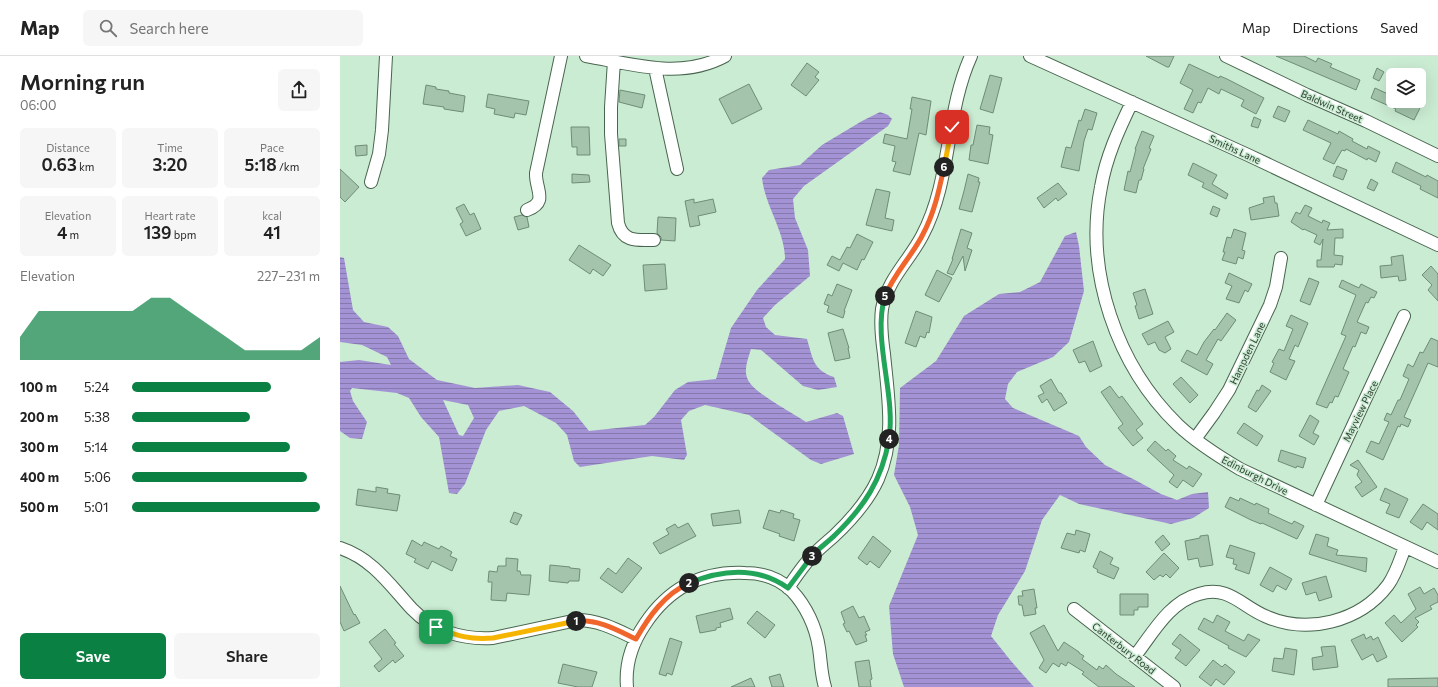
<!DOCTYPE html>
<html lang="en">
<head>
<meta charset="utf-8">
<style>
	body { margin:0; font-family:Commissioner,sans-serif; background:#f6f6f6; color:#222; height:100vh; display:flex; flex-direction:column; font-size:15px; white-space:nowrap }
	* { box-sizing:border-box; margin:0 }
	p { font-size:13px; color:#767676 }
	.icon { flex:none; width:22px; height:22px; fill:none; stroke:currentColor; stroke-width:2; stroke-linecap:round; stroke-linejoin:round }
	.map { position:relative; flex:1; overflow:hidden }
	.panel { display:flex; flex-direction:column; background:#fff; width:340px }
	.panel>* { flex:none }
	.fabs { position:absolute; left:1046px; top:12px; display:grid; gap:8px }
	.fabs a { display:grid; place-items:center; width:40px; height:40px; border-radius:6px; background:#fff; box-shadow:0 4px 16px #0002; font-size:20px }
	.pin { position:absolute; display:grid; place-items:center; width:34px; height:34px; color:#fff; margin:-17px; border-radius:8px; box-shadow:0 2px 6px #0006 }
	.km { position:absolute; width:20px; height:20px; margin:-10px; border-radius:50%; background:#222; color:#fff; font-size:11px; line-height:20px; text-align:center }
	.round { display:grid; place-items:center; flex:none; width:42px; height:42px; border-radius:6px; background:#f6f6f6 }
	.headline { display:flex; align-items:center; justify-content:space-between; height:68px; padding:0 20px }
	h1 { font-size:22px; font-weight:600; line-height:30px }
	.stats { display:grid; grid-template-columns:repeat(3,1fr); gap:6px; height:68px; padding:4px 20px }
	.stats div { display:grid; align-content:center; border-radius:6px; background:#f6f6f6; text-align:center }
	.stats b { font-size:17px; font-weight:600 }
	.stats small { font-size:11px; font-weight:400 }
	.stats p { font-size:11px }
	.chart { height:112px; padding:8px 20px }
	.chart p { display:flex; justify-content:space-between }
	.chart svg { width:100%; height:72px; margin-top:4px; fill:#0b8043; opacity:.7 }
	.cta { display:flex; gap:8px; margin-top:auto; padding:8px 20px }
	.cta a { flex:1; height:46px; border-radius:6px; background:#0b8043; color:#fff; font-size:16px; font-weight:600; line-height:46px; text-align:center }
	.cta a+a { background:#f6f6f6; color:#222 }
	ul { padding:0 20px; list-style:none; font-size:13px }
	li { display:grid; grid-template-columns:64px 48px 1fr; align-items:center; height:30px }
	li i { height:10px; border-radius:5px; background:#0b8043 }
	header { display:flex; align-items:center; gap:24px; box-sizing:border-box; height:56px; padding:0 20px; background:#fff; border-bottom:1px solid #e0e0e0 }
	header strong { font-size:19px }
	nav { display:flex; gap:22px; margin-inline-start:auto; font-size:14px }
	.search { width:280px; height:36px; background:#f6f6f6; display:flex; align-items:center; gap:10px; box-sizing:border-box; padding:0 14px; border-radius:6px; color:#767676; font-size:15px }
	main { display:flex; flex:1; min-height:0 }
	.map>svg:first-child { display:block }
	.water { fill:url(#water-rules); fill-rule:evenodd }
	.building { fill:#a4c5ac; stroke:#6f8d76 }
	.lines { fill:none; stroke-linecap:round; stroke-linejoin:round }
	.minor-casing { stroke:#48654f; stroke-width:14 }
	.minor { stroke:#fff; stroke-width:12 }
	.split-1-casing { stroke:#fff; stroke-width:8 }
	.split-2-casing { stroke:#fff; stroke-width:8 }
	.split-3-casing { stroke:#fff; stroke-width:8 }
	.split-4-casing { stroke:#fff; stroke-width:8 }
	.split-5-casing { stroke:#fff; stroke-width:8 }
	.split-6-casing { stroke:#fff; stroke-width:8 }
	.split-7-casing { stroke:#fff; stroke-width:8 }
	.split-1 { stroke:#f5b400; stroke-width:5 }
	.split-2 { stroke:#f0652b; stroke-width:5 }
	.split-3 { stroke:#22a559; stroke-width:5 }
	.split-4 { stroke:#22a559; stroke-width:5 }
	.split-5 { stroke:#22a559; stroke-width:5 }
	.split-6 { stroke:#f0652b; stroke-width:5 }
	.split-7 { stroke:#f5b400; stroke-width:5 }
	.labels { text-anchor:middle; dominant-baseline:central; stroke-width:3; stroke-linejoin:round; paint-order:stroke }
	.street-label { font-size:10px; fill:#2f3c32; stroke:#caecd2 }
</style>
</head>
<body>
<header>
<strong>Map</strong>
<div class="search"><svg class="icon" aria-label="search" viewBox="0 0 24 24"><circle cx="10" cy="10" r="6"/><path d="M15 15l6 6"/></svg>Search here</div>
<nav><a>Map</a><a>Directions</a><a>Saved</a></nav>
</header>
<main>
<section class="panel">
<div class="headline"><div><h1>Morning run</h1><p>06:00</p></div><a class="round"><svg class="icon" aria-label="share" viewBox="0 0 24 24"><path d="M12 15V3M7 8l5-5 5 5M5 13v7h14v-7"/></svg></a></div>
<div class="stats">
<div><p>Distance</p><b>0.63<small> km</small></b></div>
<div><p>Time</p><b>3:20</b></div>
<div><p>Pace</p><b>5:18<small> /km</small></b></div>
</div>
<div class="stats">
<div><p>Elevation</p><b>4<small> m</small></b></div>
<div><p>Heart rate</p><b>139<small> bpm</small></b></div>
<div><p>kcal</p><b>41</b></div>
</div>
<div class="chart"><p><span>Elevation</span>227–231 m</p>
<svg viewBox="0 0 160 44" preserveAspectRatio="none"><path d="M0 44V30L10 14L20 14L30 14L40 14L50 14L60 14L70 6L80 6L90 14L100 22L110 30L120 38L130 38L140 38L150 38L160 30V44z"/></svg>
</div>
<ul>
<li><b>100 m</b>5:24<i style="width:74%"></i></li>
<li><b>200 m</b>5:38<i style="width:63%"></i></li>
<li><b>300 m</b>5:14<i style="width:84%"></i></li>
<li><b>400 m</b>5:06<i style="width:93%"></i></li>
<li><b>500 m</b>5:01<i style="width:100%"></i></li>
</ul>
<div class="cta"><a>Save</a><a>Share</a></div>
</section>
<div class="map">
<svg width="1098" height="631" viewBox="0 0 1098 631">
	<defs>
		<pattern id="water-rules" width="6" height="5" patternUnits="userSpaceOnUse"><rect width="6" height="5" fill="#a393d4"/><path d="M0 2.5h6" fill="none" stroke="#8579ad"/></pattern>
	</defs>
	<rect width="100%" height="100%" fill="#caecd2"/>
	<path class="water" d="M540,56L548,59L552,63L548,70L464,130L453,143L455,162L468,194L470,220L435,249L423,262L426,271L435,279L467,283C473,303 473,314 494,321L497,331L478,334L463,330L421,294L411,293C408,303 403,314 408,324C414,337 453,357 466,366L497,357L503,360L514,398L481,408L471,404L409,359L365,349L349,355L341,364L347,399L344,404L312,400L240,411L234,405L227,379L216,367L184,350L159,355L146,374L125,428L117,438L109,437L99,381L81,361L69,342L57,337L12,332L10,335L13,345L27,366L22,383L10,382L0,375V306L19,304L51,309L47,301L22,289L0,286V201L4,202L13,254L24,266L48,271L58,280L69,303L97,324L135,332L178,329L210,336L233,355L249,375L305,369L314,361L335,334L348,326L376,323L391,272L417,234L445,203C445,175 425,150 422,122L429,114L460,109L482,89L522,65ZM103,344L128,349L134,362L123,380L119,379Z
		M736,176L739,190L744,235L729,286L713,301L677,316L668,328L665,343L673,352L739,380L746,391L765,409L795,424L821,438L837,444L852,438L868,436L869,452L853,462L831,468L739,448L720,439L702,464L685,515L658,559L651,580L671,605L694,631H564L553,598L549,550L578,479L570,451L554,419L559,389L560,332L596,305L624,260L659,238L680,236L700,226L725,180Z"/>
	<path class="building" d="M806,0H834L829,11H827Z
		M936,0H964L976,6L978,2L992,8L990,11L1020,24L1016,34Z
		M467,7L479,16L475,21L479,24L466,40L451,29Z
		M849,8L879,22L880,20L887,23L924,42L916,58L901,50L904,44L881,33L879,38L868,32L861,47L858,46L853,57L844,53L853,34L840,27Z
		M1037,12L1044,16L1039,25L1033,22Z
		M650,19L662,22L653,57L640,53Z
		M409,28L422,53L392,68L379,43Z
		M86,29L96,31V33L109,35V37L125,40L123,56L104,53V51L83,48Z
		M1035,32L1050,39L1049,40L1053,42V45H1059L1069,50L1072,45L1081,50L1074,64L1055,55L1056,53L1031,42Z
		M280,34L305,39L302,52L279,46Z
		M148,38L189,45L186,59L175,57L174,62L154,58L155,53L146,51Z
		M572,41L591,45L586,79L579,77L570,119L553,115L556,106L552,105L555,90L543,87L545,78L567,83L572,53H570Z
		M938,50L950,55L945,66L933,61Z
		M745,53L757,57L752,74L748,73L744,85L739,115L721,111L726,91L731,92L739,64L741,65Z
		M914,61L921,64L918,72L911,70Z
		M968,64L998,78L999,75L1013,83L1012,85L1027,93L1028,90L1040,96L1036,106L1028,102L1027,104L1006,93L1005,95L1002,94L994,108L983,103L991,87L963,74Z
		M637,69L650,71L649,78L653,79L648,108L629,104L631,89H633Z
		M231,71H249L250,99H237V91H232Z
		M802,75L814,80L809,92L811,93L803,113H804L801,124H799L796,137L784,134L788,115L790,116L796,93H795Z
		M279,83H286V90H279Z
		M27,89V99L16,100L15,90Z
		M1056,106L1086,121L1087,119L1098,125V142L1080,133L1081,130L1052,116Z
		M853,107L877,119L872,128L888,138L886,143L862,131L864,127L848,119Z
		M997,110L1007,114L1003,124L993,120Z
		M0,113L19,131L5,146L0,141Z
		M232,118L249,119L250,126L232,127Z
		M628,118L639,122L638,126H640L632,156L619,153L624,135Z
		M1031,123L1038,127L1034,135L1027,132Z
		M718,127L727,138L718,145L716,142L704,152L697,142Z
		M536,133L550,136L545,162L554,164L552,175L526,169Z
		M934,140L935,147H937L939,160L911,164L909,152L924,147L923,142Z
		M354,143V147L373,143L376,156L358,160L360,169L350,171L345,145Z
		M124,148L130,159L134,157L141,173L126,180L120,168L123,166L116,152Z
		M965,149L972,152L968,160L982,167L983,164L990,167L987,174L1003,173V182H995L994,199L1003,200L1002,209L995,208L994,211H977V204H981L983,183L980,189L974,186L977,179L964,173L963,174L951,166L956,156L960,158Z
		M873,150L880,153L877,161L870,158Z
		M182,159L187,161L189,171L178,174L174,161Z
		M318,161L336,162L335,185L321,184V181L317,177Z
		M621,173L632,177L627,192L632,194L625,215L623,200L613,219L607,217L613,203H612Z
		M894,173L906,177L902,194L905,195L903,203L898,201L896,208L882,204L885,196H883L887,181L891,182Z
		M517,178L533,186L524,204L522,203L517,214L503,207L499,215L487,209L492,200L500,204L507,191L510,192Z
		M239,189L271,209L263,220L253,213L250,218L229,204Z
		M1063,199L1066,224L1059,225L1058,220L1041,222L1040,210L1052,209L1051,201Z
		M325,208L327,233L305,235L303,209Z
		M1091,210L1098,218V245L1088,234L1092,229L1082,219Z
		M597,214L612,222L599,246L585,239Z
		M889,217L912,228L908,236L905,234L899,247L886,243L892,230L885,227Z
		M969,222L979,226L970,249L960,245Z
		M1002,224L1019,232L1021,228L1037,236L1034,242L1031,241L1028,247L1026,246L1017,266L1029,271L1026,278L1021,276L1015,291L1013,290L1003,313L1009,316L998,341L995,340L992,347L990,346L987,352L976,348L1006,280L1001,278L1016,239L999,231Z
		M497,228L512,234L504,255H505L503,262L487,256L489,250L484,248L488,238L492,240Z
		M805,233L813,258L799,263L795,250L797,249L793,237Z
		M576,255L592,261L589,277L587,276L585,282L580,280L576,291L565,287Z
		M887,257L896,264L881,285L878,283L866,304L873,308L867,319L841,305L847,294L857,299L864,286L874,273L875,274Z
		M951,259L968,267L958,291L955,289L949,303L955,305L946,324L930,316L934,307L932,306L939,293L944,295L953,273L946,270Z
		M828,265L834,276L825,281L831,293L825,297L819,294L815,286L808,289L802,278Z
		M503,273L509,292H508L510,302L495,305L488,277Z
		M1091,282L1098,285V311L1088,307L1064,361L1071,364L1068,371L1061,368L1060,371L1058,370L1043,404L1026,396L1031,385L1039,388L1049,366L1044,364L1047,357L1051,359L1058,344H1060L1069,323L1063,320L1068,308L1073,311L1080,296L1083,297Z
		M753,285L762,310L750,316L745,305L739,307L733,294Z
		M841,321L858,339L850,347L833,328Z
		M711,323L719,337H721L727,347L714,355L707,343L702,347L698,340L704,337L700,330Z
		M922,329L931,335L916,356L908,351L917,334L919,335Z
		M770,330L779,342L782,340L803,368L796,374L803,382L793,390L778,372L783,368L761,336Z
		M970,359L979,365L973,377L979,380L974,389L959,380Z
		M904,367L923,380L917,390L897,377Z
		M815,385L826,395L828,393L836,400L833,404L847,413L849,410L862,418L853,431L843,424L837,432L829,426L834,419L807,394Z
		M941,394L966,402L963,412L957,410L956,412L938,405Z
		M1018,404L1037,431L1022,441L1015,431L1022,426L1017,419L1019,414L1010,409Z
		M36,431L48,433L47,437L60,439L57,455L16,449L18,433L36,436Z
		M1045,432L1068,443L1059,462L1046,457L1050,448L1040,444Z
		M890,441L899,445L900,442L915,449L916,447L929,453L928,457L952,468L954,465L964,470L957,483L922,467L921,468L911,464L885,451Z
		M1083,448L1098,458V474L1087,466L1082,474L1070,466Z
		M399,454L401,467L373,470L371,458Z
		M429,454L440,457L441,454L454,458L453,462L460,464L454,485L439,480L440,478L423,472Z
		M174,456L182,459L177,469L170,466Z
		M348,467L356,480L320,498L313,487L329,478L326,473L335,468L338,472Z
		M736,474L750,478L745,496L740,494L739,497L721,492L727,477L735,479Z
		M976,478L989,482L987,490L998,494L996,499L1027,502L1026,516L969,498Z
		M823,479L830,488L822,495L815,486Z
		M868,479L873,509L860,511L858,502L848,504L845,485L860,482V480Z
		M533,480L551,495L539,512L530,505L527,509L518,502Z
		M72,484L82,490L84,486L99,493L101,490L112,496L110,500L117,503L112,515L92,505L88,513L74,506L76,503L66,498Z
		M890,489L915,497L909,518L895,513L897,509L893,508L894,503L886,501Z
		M760,495L773,502L770,508L779,512L774,523L757,516L758,514L753,511Z
		M824,497L839,512L830,522L826,518L823,521L820,519L814,524L806,516Z
		M166,502L178,503L177,515H180L181,519H191L189,539L167,537L166,545L151,544L152,526H148L149,515L157,516L158,510H166Z
		M288,502L302,512L282,537L260,522L268,512L276,518Z
		M210,509L230,511V512L240,513L239,525H229L228,527L209,525Z
		M930,511L952,523L946,534L937,529L933,536L920,529Z
		M986,520L992,541L979,545L976,536L966,539L962,527Z
		M0,530L14,559L15,558L20,567L4,575L0,566Z
		M1080,531L1084,538L1094,532L1098,539V546L1090,550L1092,553L1075,562L1079,566L1076,569L1078,571L1062,586L1045,567L1054,559L1061,567L1076,553L1068,538Z
		M694,533L697,552H695L696,558L684,560L682,549H679L678,540H683L682,535Z
		M780,538H808V551H798V554H794V559H780Z
		M513,550L519,562L524,560L530,574L525,576L527,579H525L527,585L516,589L509,575L507,576L503,568L505,567L501,556Z
		M390,552L393,563L380,567L381,571L376,572V574L360,577L356,560Z
		M417,555L435,569L425,582L407,567Z
		M877,559L890,566L885,575L904,585L908,578L920,584L906,601L888,592L889,590L858,573L864,562L873,567Z
		M704,569L718,595L724,586L739,596V597L744,600L742,603L757,614L759,610L763,613L766,609L776,618L795,631H759L742,618L744,616L728,606L726,610L721,607L719,611L713,607L706,617L699,612L704,604L690,577Z
		M45,573L56,587L54,588L64,600L55,607L53,604L39,616L34,610L42,603L29,586Z
		M840,578L860,594L846,610L835,602L841,594L832,588Z
		M1024,578L1026,583L1031,580L1033,584L1038,581L1047,601L1037,606L1033,598L1022,604L1011,584Z
		M330,582L342,586L332,619L327,617L326,620L319,618Z
		M995,590L998,611L973,614L972,602L983,600L981,591Z
		M945,592L957,594L954,619L932,615L934,602L943,603Z
		M529,604L532,623L530,624L531,631H519L515,606Z
		M873,604L882,611L885,608L895,616L884,629L876,623L871,630L859,621Z
		M223,608L257,616L252,631H238L218,627Z
		M440,618L444,631H432L429,621Z
		M411,622L415,631H391Z
		M1098,622V631H1048V623Z"/>
	<g class="lines">
		<defs>
			<path id="minor" d="M246,0C292,8 341,24 385,0
				M690,0L908,99L1098,189
				M886,0L967,39L1026,65L1098,100
				M274,5L271,51V78L278,167C283,187 298,184 314,184
				M315,12L337,113
				M792,46C779,73 766,101 761,131C744,216 777,310 838,369C857,387 878,400 900,413L1098,506
				M31,126L39,98L42,74L46,0
				M187,154C209,146 195,133 196,117L221,0
				M855,383L874,357L889,334L930,249L936,231L941,202
				M976,449L1064,260
				M0,492C33,503 50,529 72,553C93,575 123,584 153,582L237,564C259,564 277,574 296,583
				M448,532C456,520 464,508 474,498C480,492 487,486 494,480C511,464 528,445 538,423C556,382 548,341 544,298C542,284 540,268 542,253C547,224 569,205 582,180C612,124 605,57 631,0
				M734,553L834,631
				M795,600C813,577 829,546 859,538C889,529 901,550 925,560C967,579 1020,566 1048,529C1056,518 1060,504 1065,491
				M287,631C285,608 292,587 305,568C329,532 361,515 405,517C422,517 439,522 452,535C466,550 476,571 479,592C481,605 481,618 485,631"/>
		</defs>
		<use href="#minor" class="minor-casing"/>
		<use href="#minor" class="minor"/>
	</g>
	<g class="lines">
		<defs>
			<path id="split-1" d="M96,571C117,580 130,584 153,582L236,565"/>
			<path id="split-2" d="M236,565C258,563 277,574 296,583C309,560 325,538 349,527"/>
			<path id="split-3" d="M349,527C383,513 417,510 448,532L472,500"/>
			<path id="split-4" d="M472,500C479,492 488,486 495,479C524,451 542,424 549,383"/>
			<path id="split-5" d="M545,240C532,283 556,338 549,383"/>
			<path id="split-6" d="M545,240C554,218 571,201 582,180C594,158 599,135 604,111"/>
			<path id="split-7" d="M604,111L612,71"/>
		</defs>
		<use href="#split-1" class="split-1-casing"/>
		<use href="#split-2" class="split-2-casing"/>
		<use href="#split-3" class="split-3-casing"/>
		<use href="#split-4" class="split-4-casing"/>
		<use href="#split-5" class="split-5-casing"/>
		<use href="#split-6" class="split-6-casing"/>
		<use href="#split-7" class="split-7-casing"/>
		<use href="#split-1" class="split-1"/>
		<use href="#split-2" class="split-2"/>
		<use href="#split-3" class="split-3"/>
		<use href="#split-4" class="split-4"/>
		<use href="#split-5" class="split-5"/>
		<use href="#split-6" class="split-6"/>
		<use href="#split-7" class="split-7"/>
	</g>
	<g class="labels">
		<g class="street-label">
			<text transform="translate(992 50) rotate(24)">Baldwin Street</text>
			<text transform="translate(895 93) rotate(25)">Smiths Lane</text>
			<text transform="translate(907 297) rotate(-64)">Hampden Lane</text>
			<text transform="translate(1020 355) rotate(-64)">Mayview Place</text>
			<text transform="translate(915 419) rotate(27)">Edinburgh Drive</text>
			<text transform="translate(784 592) rotate(38)">Canterbury Road</text>
		</g>
	</g>
</svg>
<div class="fabs">
<a><svg class="icon" aria-label="layers" viewBox="0 0 24 24"><path d="M12 4l9 5-9 5-9-5zM3 14l9 5 9-5"/></svg></a>
</div>
<div class="pin" style="left:96px;top:571px;background:#1e9e55"><svg class="icon" aria-label="arrive" viewBox="0 0 24 24"><path d="M6 21V4h12l-3 4 3 4H6"/></svg></div>
<div class="pin" style="left:612px;top:71px;background:#d93025"><svg class="icon" aria-label="check" viewBox="0 0 24 24"><path d="M5 12l5 5 9-10"/></svg></div>
<b class="km" style="left:236px;top:565px">1</b>
<b class="km" style="left:349px;top:527px">2</b>
<b class="km" style="left:472px;top:500px">3</b>
<b class="km" style="left:549px;top:383px">4</b>
<b class="km" style="left:545px;top:240px">5</b>
<b class="km" style="left:604px;top:111px">6</b>
</div>
</main>
</body>
</html>
